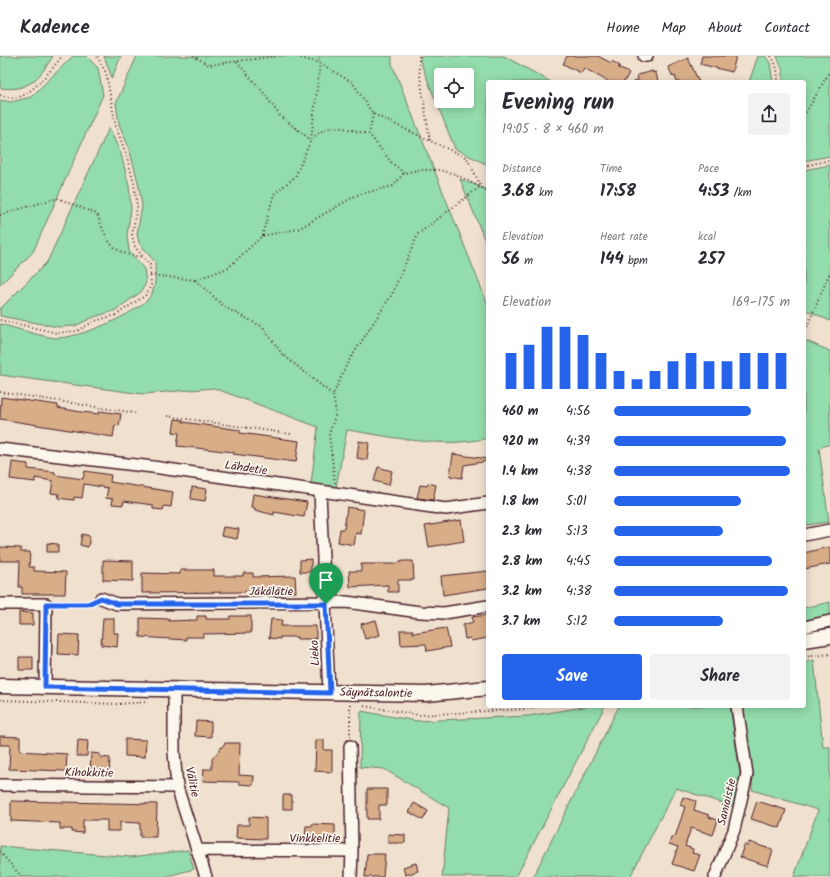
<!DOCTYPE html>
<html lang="en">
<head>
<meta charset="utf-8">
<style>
	body { margin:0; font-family:Kalam,sans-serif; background:#f2f2f3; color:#2b2b33; height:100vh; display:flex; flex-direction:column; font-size:15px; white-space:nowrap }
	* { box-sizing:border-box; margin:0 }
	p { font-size:13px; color:#7c7c81 }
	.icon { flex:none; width:22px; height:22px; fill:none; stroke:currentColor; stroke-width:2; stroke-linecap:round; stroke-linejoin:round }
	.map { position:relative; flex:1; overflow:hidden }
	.sheet { position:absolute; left:486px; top:24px; width:320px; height:628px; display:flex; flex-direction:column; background:#fff; border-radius:4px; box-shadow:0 2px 10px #0003 }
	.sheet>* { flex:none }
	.tools { position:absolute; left:434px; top:12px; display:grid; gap:8px }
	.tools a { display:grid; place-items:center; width:40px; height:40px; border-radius:4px; background:#fff; box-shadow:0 2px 10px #0003; font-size:20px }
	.pin { position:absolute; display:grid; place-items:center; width:34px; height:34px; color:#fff; margin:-41px -17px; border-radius:50% 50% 50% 0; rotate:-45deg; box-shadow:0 0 4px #0007 }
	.pin .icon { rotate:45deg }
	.round { display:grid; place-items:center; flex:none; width:42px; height:42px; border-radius:4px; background:#f2f2f3 }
	.head { display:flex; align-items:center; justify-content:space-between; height:68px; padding:0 16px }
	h1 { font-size:22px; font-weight:700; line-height:30px }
	.stats { display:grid; grid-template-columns:repeat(3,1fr); gap:6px; height:68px; padding:4px 16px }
	.stats div { display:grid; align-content:center }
	.stats b { font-size:17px; font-weight:700 }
	.stats small { font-size:11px; font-weight:400 }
	.stats p { font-size:11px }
	.chart { height:112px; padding:8px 16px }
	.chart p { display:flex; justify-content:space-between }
	.chart svg { width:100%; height:72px; margin-top:4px; stroke:#2563eb; stroke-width:6 }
	.primary-button { display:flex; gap:8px; margin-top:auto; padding:8px 16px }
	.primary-button a { flex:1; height:46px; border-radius:4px; background:#2563eb; color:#fff; font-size:16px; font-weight:700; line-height:46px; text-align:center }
	.primary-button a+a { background:#f2f2f3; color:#2b2b33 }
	ul { padding:0 16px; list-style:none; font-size:13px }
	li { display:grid; grid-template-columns:64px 48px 1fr; align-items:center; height:30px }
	li i { height:10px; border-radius:5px; background:#2563eb }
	header { display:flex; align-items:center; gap:24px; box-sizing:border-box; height:56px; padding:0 20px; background:#fff; border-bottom:1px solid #e1e1e2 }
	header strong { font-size:19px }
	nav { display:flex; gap:22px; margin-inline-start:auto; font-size:14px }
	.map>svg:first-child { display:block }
	.green { fill:#93dcab; stroke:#6e7e6b; fill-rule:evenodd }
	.building { fill:#d8ae89; stroke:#4a1f2b }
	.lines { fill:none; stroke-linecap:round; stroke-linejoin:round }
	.minor-casing { stroke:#4a1f2b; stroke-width:14 }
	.major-casing { stroke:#4a1f2b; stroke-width:17 }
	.path { stroke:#4a1f2b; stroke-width:2; stroke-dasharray:1 3; stroke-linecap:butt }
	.minor { stroke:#fbf7ec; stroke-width:11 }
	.major { stroke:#fbf7ec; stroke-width:14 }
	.route-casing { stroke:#fff; stroke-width:8 }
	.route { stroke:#2563eb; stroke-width:5 }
	.labels { text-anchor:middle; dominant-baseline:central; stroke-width:3.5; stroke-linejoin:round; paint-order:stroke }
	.street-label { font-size:12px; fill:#4a1f2b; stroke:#fbf7ec }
</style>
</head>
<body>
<header>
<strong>Kadence</strong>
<nav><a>Home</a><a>Map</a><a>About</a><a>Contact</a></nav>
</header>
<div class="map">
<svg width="830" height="821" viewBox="0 0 830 821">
	<rect width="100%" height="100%" fill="#f0e1ce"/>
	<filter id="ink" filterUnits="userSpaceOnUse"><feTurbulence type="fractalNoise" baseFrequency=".025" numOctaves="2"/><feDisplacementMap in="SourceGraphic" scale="8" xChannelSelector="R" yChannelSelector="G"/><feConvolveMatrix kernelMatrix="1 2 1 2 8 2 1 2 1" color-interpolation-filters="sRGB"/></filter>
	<g filter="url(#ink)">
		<path class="green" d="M0,0H53C39,23 28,36 0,32Z
			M73,0H86L98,12L103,39L33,196L0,229V44L11,46L31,41Z
			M104,0H121L112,22Z
			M137,0H392V8L488,249V382C442,393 393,381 347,374L336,431L311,428L318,371L214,332L143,338L0,319V268C16,272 42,281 57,282C79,282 134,259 149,242C157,232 155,218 155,206L139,187L137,178L142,150L138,126L129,92L119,68L116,47Z
			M420,0H504L551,26H488V109L455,93L420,5ZM441,19H467V45H441Z
			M758,0H765L770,7L773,26H749Z
			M777,0H830V100L804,105V26H783V15Z
			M109,72L121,98L129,130L131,153L127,179L129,195L144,213L146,227L141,236L114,255L94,261L75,270L58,271L0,260V253L47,206Z
			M830,109V265L804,253V114Z
			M460,123L488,134V192Z
			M804,284L830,295V388L819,392L829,466L807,469L804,454Z
			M830,546V561L804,566V552Z
			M814,604L823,691H830V821H794L818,754L752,734L753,719L742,650H804V607Z
			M590,650H605L516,821H442L449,752L384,713L360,711L361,655L417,665L528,660Z
			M619,650H730L740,719L734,751L676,732L630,821H533Z
			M0,790L131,801L188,794L194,813L164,821H0Z"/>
		<path class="building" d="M567,0H598L611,7L612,5L620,10L618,12L629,17L624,26H609L584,12L581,17L563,8Z
			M702,0H736L732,16L700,8Z
			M688,2L699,26H677L675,20L673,21L668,11Z
			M653,15V17L656,16L658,26H633L638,24L637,19Z
			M1,341L58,349V352L81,356L99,358L100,355L121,358L119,370L115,369L113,381L0,363Z
			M175,363L183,364V366L240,374V377L299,385L296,406L233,398L234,396L177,390L179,377L173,376Z
			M359,385L369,387L367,404L357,402Z
			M453,398L488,403V405L464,409L462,422L450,420Z
			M12,406L28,408V413L55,416V419L83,423L85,415L111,419L110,426L173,436L171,451L164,450L163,454L153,453V449L124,445L123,449L112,448L113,443L106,442L108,432L84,428L82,442L74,441V444L58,442L59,438L51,437L53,425L35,422V426L10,423Z
			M378,411L392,415L389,429L374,425Z
			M428,427L436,429L433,444L417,442L420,429L427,430Z
			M192,431L207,433L205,445L191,443Z
			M253,438L307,446L304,461L274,456V459L255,454V452L251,451Z
			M347,451L364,454L361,478L356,477L354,489L338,486L340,473H344Z
			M461,464L464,485L429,491L425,470Z
			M223,471L239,473L237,483L221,480Z
			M82,478L90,480L88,491L80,489Z
			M47,487L58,488V496H47Z
			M0,491L21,492V496H30L29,511H34V515L66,516L65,538H22V531H19L20,505H0Z
			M828,491L830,492V508L804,513V497Z
			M311,503V516H300V504Z
			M103,504L133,505V525L103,524Z
			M403,505H413L414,524H398V536H388V529L350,531L349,515H361V508H395Z
			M180,514H214V520H243V517H253V521L295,520L296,536H265V533L245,534V536L142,537V517L180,518Z
			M488,515V532L443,539L441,520Z
			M19,556L33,557V569H19Z
			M487,559L488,582L471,585L470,582L465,583L463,569L473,566L472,561Z
			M197,560H206V563H230V560H251V577L203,578V581H186V584L140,581V562L169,563V565L197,564Z
			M103,562H114V577H118L117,591L101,589Z
			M271,563L282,564L281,570H316V583H297V581H280V583L269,582Z
			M376,564L380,579L365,583L361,568Z
			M446,572L450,591L427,595L426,588L401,589L400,574H413V577Z
			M59,578L79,579L78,599L58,598Z
			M19,601H33V614H19Z
			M196,665L211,666V681L195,680Z
			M0,680L20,681V695L67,698L66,715L9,713L10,689H0Z
			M125,683L146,684L145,701L125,700Z
			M78,684L88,685L87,700H77Z
			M316,684H324V694H332V716L315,715Z
			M225,687H240L239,719L254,720L253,729L239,728V726L203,725L204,713H212V703Z
			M91,697L100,698V701L110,702L109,719L90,718Z
			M367,733H387V749H379V763H367Z
			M283,739H292V753H283Z
			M683,741L696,745L694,754L709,759V761L718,764L713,779L691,772L685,790L693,793L692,797L700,799L694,815L672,808L678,791L669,788L672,780L675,781L685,751L680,749Z
			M11,745L157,748L156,781H140V767L120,766V775H107V764H83V777L72,776V773H60V767L11,765Z
			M757,745L786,754L780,772L751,763Z
			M414,747L428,755L423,764L409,756Z
			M249,761L266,762V783L236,782L237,769H249Z
			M312,768L335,769V786L305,785L306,770H313Z
			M388,778L405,779V787H388Z
			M749,786L773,794L768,810L740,801L744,789L748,790Z
			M367,798H385L383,821H365Z
			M416,807L418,815L405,819L403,811Z"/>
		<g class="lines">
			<defs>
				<path id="minor" d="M644,0H647
					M0,393L153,411L446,453L488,447
					M320,436L329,637
					M804,479L830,474
					M101,542L117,548L346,546L420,556L444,557L488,550
					M0,548H46L45,631
					M804,571L830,565
					M174,634V696L177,731L206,821
					M0,729L177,731
					M199,794L352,795L350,690
					M351,821L352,795
					M715,821L734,774L747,718L737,650"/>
				<path id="major" d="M804,584L830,580
					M0,630L426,638L488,632"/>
			</defs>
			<use href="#minor" class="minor-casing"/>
			<use href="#major" class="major-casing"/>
			<path class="path" d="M193,0L209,9L277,0
				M293,0L320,7L353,27L373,58L467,102L481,130
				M419,0V13L430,86
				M771,0C777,8 778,16 778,26
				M237,6L263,36L280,60L311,84
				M0,39C6,41 15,43 22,40C34,35 54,11 62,0
				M373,58L369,78L391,106L404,117
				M804,60L830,15
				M312,83C330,64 346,73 368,78
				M804,110L830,104
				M0,159L57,142L97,158C108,186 110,197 142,201
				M262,180L274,138L295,121L311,84L320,7L318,0
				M150,219L195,224L228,212L262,180L298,173L357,139L393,130L404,117L418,114H439L455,118L488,135
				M195,224L226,252L263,271L282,298L333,339
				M0,264L57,277L77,275L95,265L116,259L146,239L151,229L150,209L135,191L132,179L137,151L134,127L125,95L116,71L106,17L97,0
				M804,278L830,216
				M0,336L135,357
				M167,360L291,378
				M335,427L329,378L336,357L333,339L347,308L392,238L418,178L481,130
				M56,548H88L93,546
				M804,601L830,598
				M0,644L116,648L148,646
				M364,650L419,659L525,653L540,650
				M350,681V648
				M0,796L20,819V821
				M189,821H190"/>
			<use href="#minor" class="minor"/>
			<use href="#major" class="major"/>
		</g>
	</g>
	<g class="lines" filter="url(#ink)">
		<defs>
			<path id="route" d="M101,542L117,548H326L330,637L45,631L46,548H88Z"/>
		</defs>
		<use href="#route" class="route-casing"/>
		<use href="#route" class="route"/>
	</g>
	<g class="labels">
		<g class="street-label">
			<text transform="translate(246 412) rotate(8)">Lähdetie</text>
			<text x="271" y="535">Jäkälätie</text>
			<text transform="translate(315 597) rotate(-93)">Lieko</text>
			<text transform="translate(376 637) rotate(1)">Säynätsalontie</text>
			<text transform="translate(89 717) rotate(1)">Kihokkitie</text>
			<text transform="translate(192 726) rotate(78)">Välitie</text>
			<text transform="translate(727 746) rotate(-77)">Saniaistie</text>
			<text x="315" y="782">Vinkkelitie</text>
		</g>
	</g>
</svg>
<div class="tools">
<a><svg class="icon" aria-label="locate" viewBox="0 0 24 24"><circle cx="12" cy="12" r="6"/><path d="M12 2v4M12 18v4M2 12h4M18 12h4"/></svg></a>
</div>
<div class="pin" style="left:326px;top:548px;background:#1e9e55"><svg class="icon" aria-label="arrive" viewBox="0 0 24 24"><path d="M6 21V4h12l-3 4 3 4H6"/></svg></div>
<section class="sheet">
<div class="head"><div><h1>Evening run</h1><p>19:05 · 8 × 460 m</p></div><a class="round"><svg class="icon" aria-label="share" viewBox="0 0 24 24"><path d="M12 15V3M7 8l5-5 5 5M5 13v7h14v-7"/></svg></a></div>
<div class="stats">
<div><p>Distance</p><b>3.68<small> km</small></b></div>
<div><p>Time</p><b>17:58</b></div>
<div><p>Pace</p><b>4:53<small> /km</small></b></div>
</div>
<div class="stats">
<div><p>Elevation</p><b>56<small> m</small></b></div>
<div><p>Heart rate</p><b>144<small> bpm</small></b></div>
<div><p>kcal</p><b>257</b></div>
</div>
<div class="chart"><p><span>Elevation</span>169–175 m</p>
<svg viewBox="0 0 160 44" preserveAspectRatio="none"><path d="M5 44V22M15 44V17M25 44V6M35 44V6M45 44V11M55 44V22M65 44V33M75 44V38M85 44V33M95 44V27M105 44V22M115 44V27M125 44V27M135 44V22M145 44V22M155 44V22"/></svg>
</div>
<ul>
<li><b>460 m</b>4:56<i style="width:78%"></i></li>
<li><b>920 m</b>4:39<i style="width:98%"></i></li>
<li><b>1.4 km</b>4:38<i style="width:100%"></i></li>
<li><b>1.8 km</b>5:01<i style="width:72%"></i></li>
<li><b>2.3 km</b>5:13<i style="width:62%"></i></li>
<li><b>2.8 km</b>4:45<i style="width:90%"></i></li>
<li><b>3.2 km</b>4:38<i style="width:99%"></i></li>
<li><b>3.7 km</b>5:12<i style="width:62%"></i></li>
</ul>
<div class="primary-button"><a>Save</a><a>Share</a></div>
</section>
</div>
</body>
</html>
